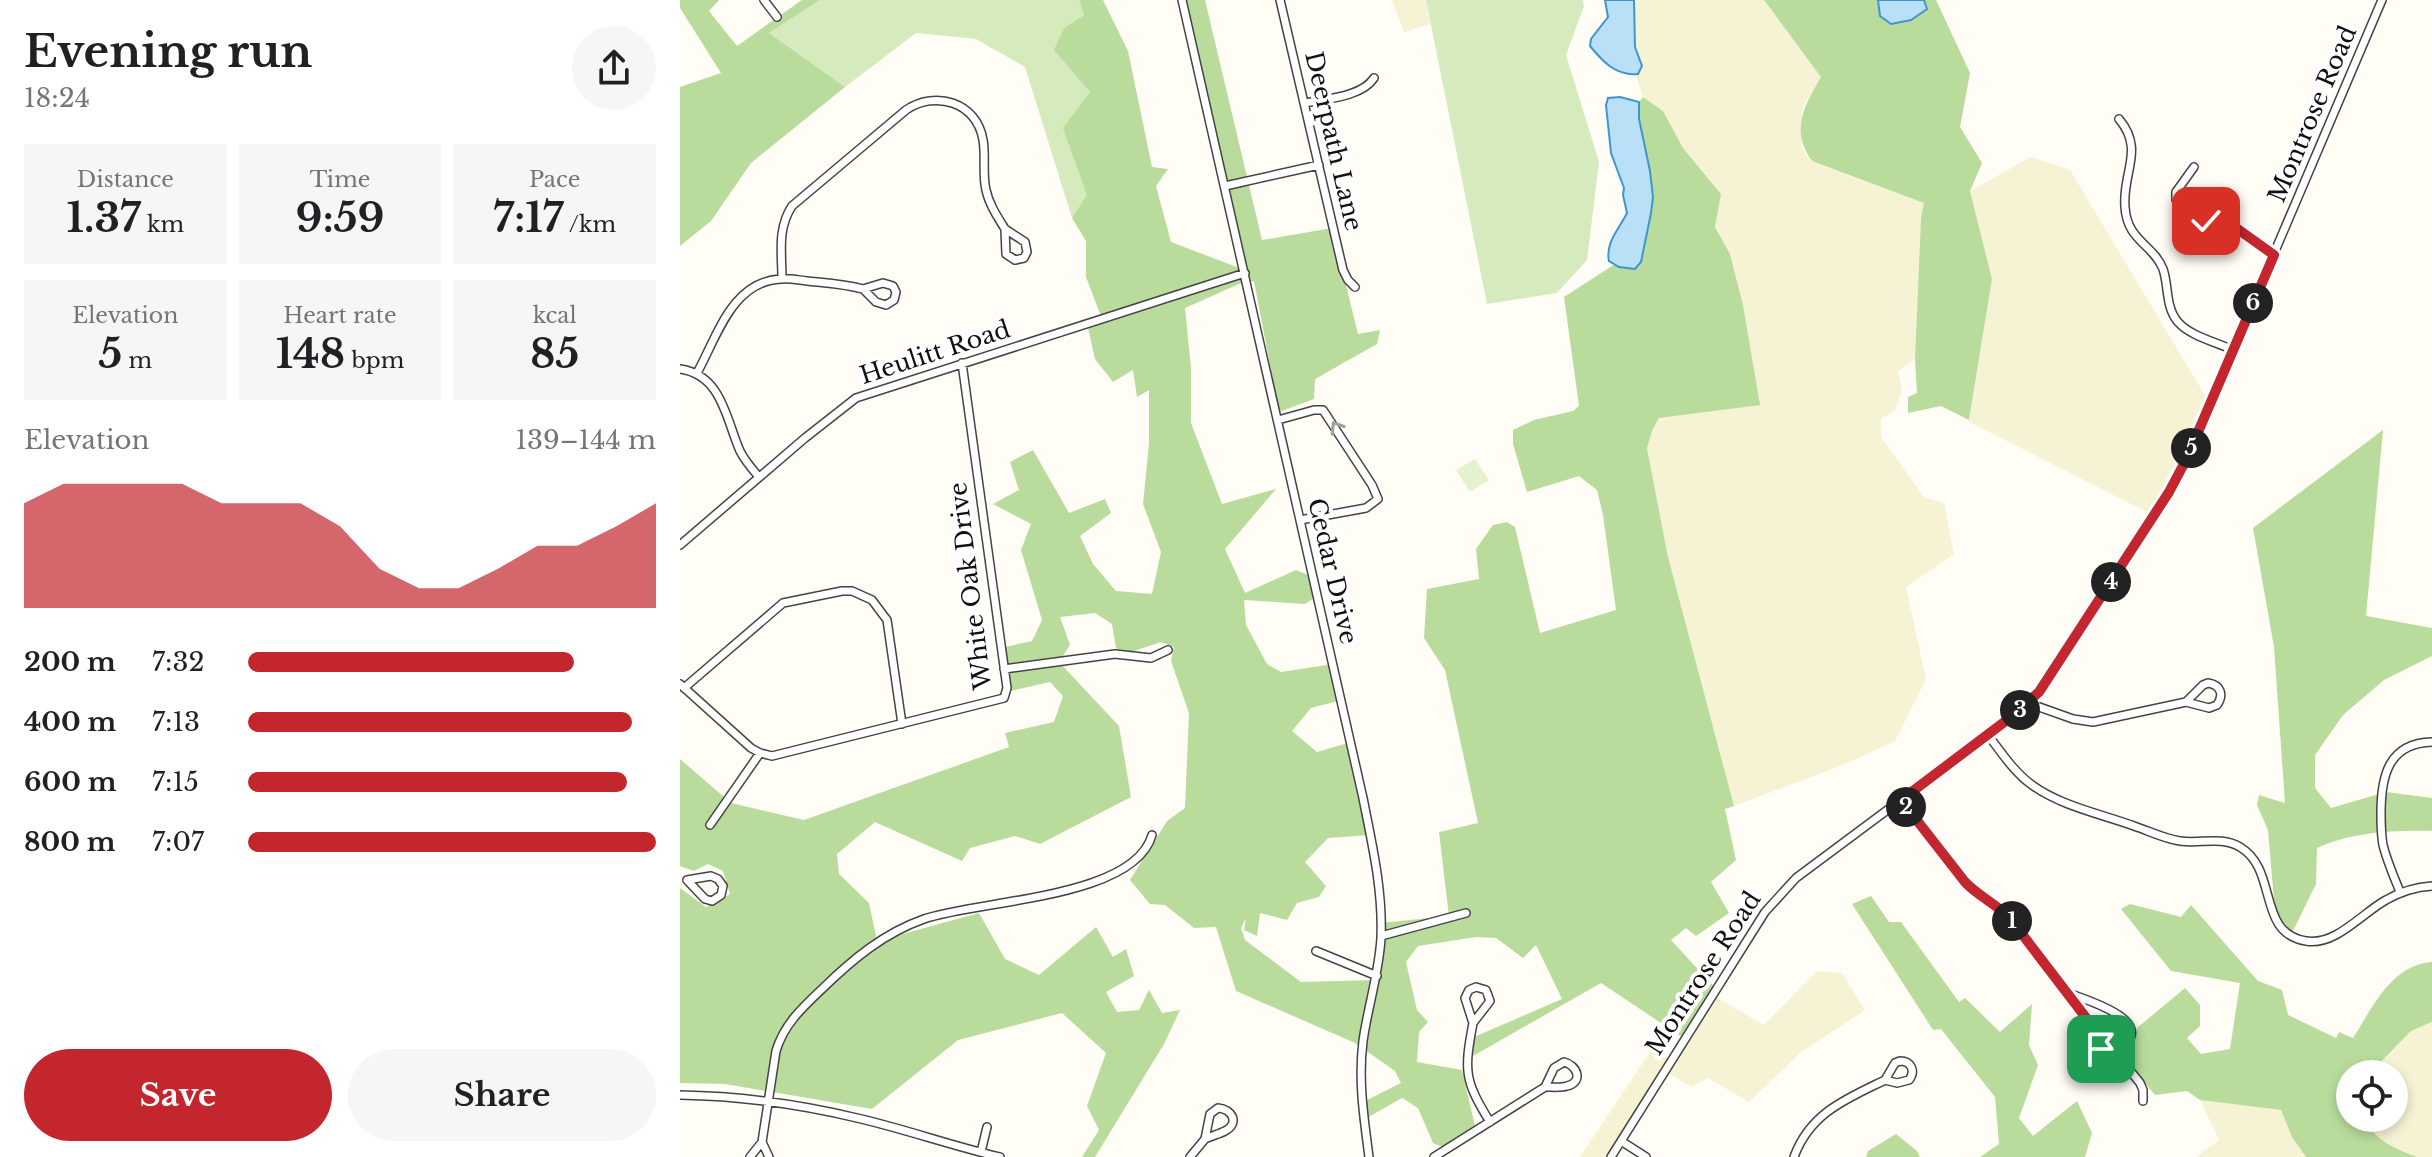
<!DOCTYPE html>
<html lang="en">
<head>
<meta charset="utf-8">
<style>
	body { margin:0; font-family:"Libre Baskerville",serif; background:#f6f6f6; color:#202124; height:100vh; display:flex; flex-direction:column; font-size:30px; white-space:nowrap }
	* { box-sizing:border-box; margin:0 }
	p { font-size:26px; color:#757577 }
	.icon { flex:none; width:44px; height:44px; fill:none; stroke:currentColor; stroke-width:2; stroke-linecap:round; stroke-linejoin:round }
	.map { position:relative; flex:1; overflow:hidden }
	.panel { display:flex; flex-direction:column; background:#fff; width:680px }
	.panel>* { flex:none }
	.fabs { position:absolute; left:1656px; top:1060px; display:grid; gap:16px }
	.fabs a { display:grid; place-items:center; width:72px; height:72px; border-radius:50%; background:#fff; box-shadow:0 4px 12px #0003; font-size:40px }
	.pin { position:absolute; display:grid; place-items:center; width:68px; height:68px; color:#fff; margin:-34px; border-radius:16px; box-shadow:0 4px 12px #0006 }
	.km { position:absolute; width:40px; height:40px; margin:-20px; border-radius:50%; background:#222; color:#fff; font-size:22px; line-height:40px; text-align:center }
	.round { display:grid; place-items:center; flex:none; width:84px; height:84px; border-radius:42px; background:#f6f6f6 }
	.head { display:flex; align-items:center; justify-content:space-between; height:136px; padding:0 24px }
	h1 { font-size:44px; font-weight:800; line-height:60px }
	.metrics { display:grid; grid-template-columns:repeat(3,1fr); gap:12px; height:136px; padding:8px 24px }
	.metrics div { display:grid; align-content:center; border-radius:0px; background:#f6f6f6; text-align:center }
	.metrics b { font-size:40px; font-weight:800 }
	.metrics small { font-size:22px; font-weight:400 }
	.metrics p { font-size:22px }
	.chart { height:224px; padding:16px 24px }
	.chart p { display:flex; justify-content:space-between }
	.chart svg { width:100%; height:144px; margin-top:8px; fill:#c4262e; opacity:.7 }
	.cta { display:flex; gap:16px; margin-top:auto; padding:16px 24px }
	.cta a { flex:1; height:92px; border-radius:48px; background:#c4262e; color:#fff; font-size:32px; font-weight:800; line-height:92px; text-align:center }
	.cta a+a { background:#f6f6f6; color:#202124 }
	ul { padding:0 24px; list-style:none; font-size:26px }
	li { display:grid; grid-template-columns:128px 96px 1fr; align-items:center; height:60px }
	li i { height:20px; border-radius:10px; background:#c4262e }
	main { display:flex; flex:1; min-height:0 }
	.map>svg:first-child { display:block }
	.farmland { fill:#f6f3d4 }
	.green { fill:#d5ebbd }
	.forest { fill:#b9dc9c }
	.pitch { fill:#e6f2cf }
	.water { fill:#b9e0f7; stroke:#3f96cf; stroke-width:2 }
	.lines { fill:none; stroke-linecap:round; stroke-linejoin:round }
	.minor-casing { stroke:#444; stroke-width:10 }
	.minor { stroke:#fff; stroke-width:7 }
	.oneway { stroke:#a0a0a0 }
	.route-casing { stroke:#fff; stroke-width:16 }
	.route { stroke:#c4262e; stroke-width:10 }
	.labels { text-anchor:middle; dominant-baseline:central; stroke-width:8; stroke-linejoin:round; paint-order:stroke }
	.street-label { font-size:24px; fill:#111; stroke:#fff }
</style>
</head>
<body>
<main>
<section class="panel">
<div class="head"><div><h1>Evening run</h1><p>18:24</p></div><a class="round"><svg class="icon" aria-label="share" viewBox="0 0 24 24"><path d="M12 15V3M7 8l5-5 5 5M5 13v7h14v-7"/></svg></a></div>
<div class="metrics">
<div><p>Distance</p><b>1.37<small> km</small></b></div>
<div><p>Time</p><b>9:59</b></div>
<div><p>Pace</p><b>7:17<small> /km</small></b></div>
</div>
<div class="metrics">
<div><p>Elevation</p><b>5<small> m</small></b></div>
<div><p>Heart rate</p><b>148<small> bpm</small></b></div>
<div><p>kcal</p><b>85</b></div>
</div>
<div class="chart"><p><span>Elevation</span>139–144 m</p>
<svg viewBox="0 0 160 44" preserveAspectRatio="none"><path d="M0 44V12L10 6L20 6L30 6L40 6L50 12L60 12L70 12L80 19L90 32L100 38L110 38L120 32L130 25L140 25L150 19L160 12V44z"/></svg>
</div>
<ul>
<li><b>200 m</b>7:32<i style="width:80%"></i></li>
<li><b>400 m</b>7:13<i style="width:94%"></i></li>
<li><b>600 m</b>7:15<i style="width:93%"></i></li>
<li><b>800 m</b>7:07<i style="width:100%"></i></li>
</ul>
<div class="cta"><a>Save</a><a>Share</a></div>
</section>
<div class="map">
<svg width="1752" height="1157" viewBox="0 0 1752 1157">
	<rect width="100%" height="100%" fill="#fffdf5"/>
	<path class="farmland" d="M712,0H746L750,24L724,32Z
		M954,0H1084L1141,77L1122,109L1121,147L1131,161L1245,203L1241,218L1235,359L1218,371L1222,391L1215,411L1201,419V437L1244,497L1264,503L1274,554L1226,587L1246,679L1215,741L1163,765L1054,806L988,557L967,448L972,431L979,418L1079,404L1063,305L1050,254L1035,227L1041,194L1003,148L983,111L963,97L956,75L962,67L955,47Z
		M1351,157L1390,170L1529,402L1473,515L1289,422L1312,279L1290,191Z
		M1137,971L1162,973L1185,1010L1120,1053L1069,1102L1028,1078L1011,1087L985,1071L931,1157H900L972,1049L991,1060L1032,995L1084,1025Z
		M1752,1022V1157H1737L1707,1145L1689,1128L1686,1118H1714V1074H1689L1731,1031Z
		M1520,1100L1601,1110L1612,1137L1626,1157H1516L1539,1140Z"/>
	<path class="green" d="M140,0H399L404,15L384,28L410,92L384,129L408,195L392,218L345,67L296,39L236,33L165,87L89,33Z
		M746,0H903L904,6L886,55L919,162L907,260L877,293L807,304Z"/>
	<path class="forest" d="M0,0H39L29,11L57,46L122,0H140L89,33L165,87L71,163L31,221L0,246V87L41,73L0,8Z
		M399,0H423L448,51L472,167L488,169L476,186L491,242L562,269L499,0H525L582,240L652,228L678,334L700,330L697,344L635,379L634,399L599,412L574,281L559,284L505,308L511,368V423L542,504L596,489L545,549L565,593L616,570L631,576L636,597L625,604L564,600L566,625L587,664L601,672L653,664L662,700L631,708L612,731L637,752L671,742L689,835L648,838L625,862L646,886L639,897L617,903L607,920L580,913L577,936L564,930L566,918L561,928L565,940L621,982L696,980L700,923L769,916L759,832L798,823L765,670L744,638L747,589L799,579L796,549L813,525L827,522L835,527L860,633L936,610L923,515L917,490L899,476L847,492L833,444V430L854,420L893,411L899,406L884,297L935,264L939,267L973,197L970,171L959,119V102L963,97L983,111L1003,148L1041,194L1035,227L1050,254L1063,305L1080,405L979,418L972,431L967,448L988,557L1054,806L1045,809L1056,860L1031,882L1049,913L1016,936L1006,928L991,940L1036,989L1005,1039L921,983L793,1056L794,1037L882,999L856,945L843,958L816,938L796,937L738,946L726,962L737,1010L748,1022L739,1032L737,1062L782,1070L795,1126L765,1148L753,1143L738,1108L722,1098L685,1119L683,1102L721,1083L715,1071L675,1043L556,991L536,927L514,928L485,905L470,904L450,880L487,821L505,808L509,713L491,661L494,647L481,642L445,654L436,648L432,624L415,613L380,617L390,645L379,662L439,726L451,797L360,844L335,836L290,848L282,861L195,822L157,854L159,874L189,903L197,941L299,913L325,959L359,975L416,927L433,957L446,949L454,976L426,992L437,1012L459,1010L469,990L482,1013L500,1010L484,1044L415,1157H402L419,1130L407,1106L426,1053L382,1013L278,1040L192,1109L45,1084L0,1083V888L26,907L50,894L43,871L28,864L14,871L0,866V759L51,803L124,820L329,747L325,733L374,722L383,696L370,682L326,692L321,648L352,641L362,620L341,550L351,524L313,504L339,490L330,462L353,450L389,513L425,499L431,513L400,536L413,564L436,591L472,594L481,552L463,504L469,443V390L457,397L453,370L433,382L415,359L407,323L422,319L406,277V241L392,218L407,195L383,128L410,92L374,50L384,28L404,15Z
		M1084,0H1198L1200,16L1212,24L1231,20L1246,11L1244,0H1256L1290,73L1280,127L1302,163L1290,191L1312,279L1289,420L1261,406L1228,413V397L1237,393L1235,359L1241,218L1244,203L1132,161C1110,131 1124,106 1141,77Z
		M1703,430L1686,616L1752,628V656L1704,680L1663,715L1635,755V788L1651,808L1706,792L1752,798V831C1714,830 1672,832 1637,848L1636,884L1612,933L1595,911L1588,830L1577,805L1579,795L1605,803L1594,647L1573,528Z
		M1191,896L1209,922H1221L1279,1002L1285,998L1320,1032L1352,1004L1349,1045L1358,1065L1339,1118L1353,1136L1397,1101L1412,1133L1405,1157H1300L1319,1144L1315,1097L1261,1029L1253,1030L1172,904Z
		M1450,904L1501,917L1511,905L1578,981L1602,990L1608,1015L1656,1038L1659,1032L1673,1038C1693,1007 1711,965 1752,962V1022L1731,1031L1689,1074H1670V1118H1686C1693,1141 1717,1149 1737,1157H1626L1612,1137L1601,1110L1520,1100L1507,1091L1475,1095L1442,1055L1457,1028L1505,988L1520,1005V1026L1507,1038L1521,1054L1550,1049L1560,983L1491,971L1441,909Z
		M1216,1134L1237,1151L1240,1157H1186L1188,1151Z"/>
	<path class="pitch" d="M795,459L809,480L790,492L776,470Z"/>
	<path class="water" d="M925,0H954L955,47L962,66L958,74C936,76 923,62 910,46L911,39L928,17Z
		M1198,0H1244L1247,9L1231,20L1211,24L1200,16Z
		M940,97L959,102V119L970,171L973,197L971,213L961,262L955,269L939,267L929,261C925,243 939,229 947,213L943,195L944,188L931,153L926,105L928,98Z"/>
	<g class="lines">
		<defs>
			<path id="minor" d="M84,0L97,17
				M502,0L683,798C692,844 703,890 701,938C699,973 688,1006 683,1041C678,1081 684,1118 689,1157
				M600,0L663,270L668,280L675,287
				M625,103C645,99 682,97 694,78
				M1439,119C1465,150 1442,172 1445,207C1447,241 1473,244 1483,269C1489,286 1485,307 1498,322C1510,336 1536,342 1553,350
				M1514,167L1496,192V200C1514,215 1522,223 1545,220L1594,255
				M545,186L639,165
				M1544,195L1545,220
				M325,229L345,242L347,252L344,258L335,260L326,254Z
				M102,279C102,253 97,229 112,206L226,110C255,90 297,102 303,140C306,156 302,173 306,190C309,204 317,216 325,229
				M203,283L213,286L216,292L214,300L206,305L196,302L183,289Z
				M0,369C42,375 46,419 60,451C65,461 72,469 79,477
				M17,373C37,337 52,281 101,279C109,278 118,280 127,281C146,283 164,284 183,289
				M598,420L634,410H643L692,485L698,499L686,508L620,520
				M0,545L125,438L176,398L565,273
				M324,669L435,654L471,658L488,650
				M1528,683C1541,685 1544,695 1537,705L1529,708L1506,702L1523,685Z
				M0,684L71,748L80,753L92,756L324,698L327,688L282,363
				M4,688L103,603L162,591H172L192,600L207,620L222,724
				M1348,703L1393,719L1413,722L1506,702
				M1308,735C1321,752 1334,772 1352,785C1381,806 1421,814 1454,826C1469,831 1485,839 1500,841C1521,844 1541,836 1560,847C1599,870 1576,933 1626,941C1656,946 1682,913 1706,900C1720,892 1735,887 1752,886
				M1221,800L1285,882L1318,905L1332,921L1410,1023L1417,1045L1435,1052L1460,1083L1463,1090V1101
				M30,825L80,753
				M31,876L38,879L43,886L41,895L32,901L25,899L7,880Z
				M1720,892C1714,877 1707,861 1703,845C1701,834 1701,824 1701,813C1701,777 1708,743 1752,742
				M701,936L786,913
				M636,951L697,976
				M796,987L806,990L810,1001L793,1023L785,998L789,990Z
				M1391,994C1413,1002 1483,1024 1435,1052
				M793,1023C784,1071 784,1080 810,1122
				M1220,1061C1231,1061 1236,1071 1229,1080L1217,1083L1205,1080L1215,1063Z
				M884,1062C897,1065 904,1082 887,1086C881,1088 872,1087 865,1087L874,1068Z
				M0,1095C59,1096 119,1104 177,1118C225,1129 272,1146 320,1157
				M538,1108C552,1109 560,1123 545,1131C539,1134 531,1136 525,1139L530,1114Z
				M941,1141L966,1157
				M82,1142L96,1051C104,1024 123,1007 143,988C173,959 204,933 244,919C298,900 454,899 472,835
				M301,1152L307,1127
				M70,1157L82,1142L89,1157
				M510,1157L525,1139
				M754,1157L865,1087
				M931,1157L1085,912L1116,878L1308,735L1359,692L1489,492L1506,460L1702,0
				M1114,1157C1130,1113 1166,1099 1205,1080"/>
		</defs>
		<use href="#minor" class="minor-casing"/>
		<use href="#minor" class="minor"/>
	</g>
	<defs><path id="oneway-chevron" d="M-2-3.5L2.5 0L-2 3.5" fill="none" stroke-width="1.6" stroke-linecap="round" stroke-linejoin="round" transform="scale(2)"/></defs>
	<use class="oneway" href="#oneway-chevron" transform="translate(656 427) rotate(-123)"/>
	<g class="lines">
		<defs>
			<path id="route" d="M1421,1049L1415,1042L1410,1023L1332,921C1317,903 1300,898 1285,882L1221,800L1327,720L1359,692L1489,492L1506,460L1594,255L1545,220L1526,221"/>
		</defs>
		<use href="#route" class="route-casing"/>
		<use href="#route" class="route"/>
	</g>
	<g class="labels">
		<g class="street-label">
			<text transform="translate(1632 114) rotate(-67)">Montrose Road</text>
			<text transform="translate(654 141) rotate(77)">Deerpath Lane</text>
			<text transform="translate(255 352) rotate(-18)">Heulitt Road</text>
			<text transform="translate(653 571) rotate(77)">Cedar Drive</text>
			<text transform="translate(290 586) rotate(-97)">White Oak Drive</text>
			<text transform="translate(1023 973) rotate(-57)">Montrose Road</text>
		</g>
	</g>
</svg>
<div class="fabs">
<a><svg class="icon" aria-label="locate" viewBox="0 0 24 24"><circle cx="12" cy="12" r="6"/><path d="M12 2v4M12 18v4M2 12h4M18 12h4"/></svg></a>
</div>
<div class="pin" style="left:1421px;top:1049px;background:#1e9e55"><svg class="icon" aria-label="arrive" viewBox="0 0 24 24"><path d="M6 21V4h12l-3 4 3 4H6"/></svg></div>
<div class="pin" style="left:1526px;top:221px;background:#d93025"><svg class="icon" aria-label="check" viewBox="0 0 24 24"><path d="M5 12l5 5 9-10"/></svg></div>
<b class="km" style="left:1332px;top:921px">1</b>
<b class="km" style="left:1226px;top:807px">2</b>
<b class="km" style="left:1340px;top:710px">3</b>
<b class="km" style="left:1431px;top:582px">4</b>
<b class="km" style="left:1511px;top:448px">5</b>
<b class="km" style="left:1573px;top:303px">6</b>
</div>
</main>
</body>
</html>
